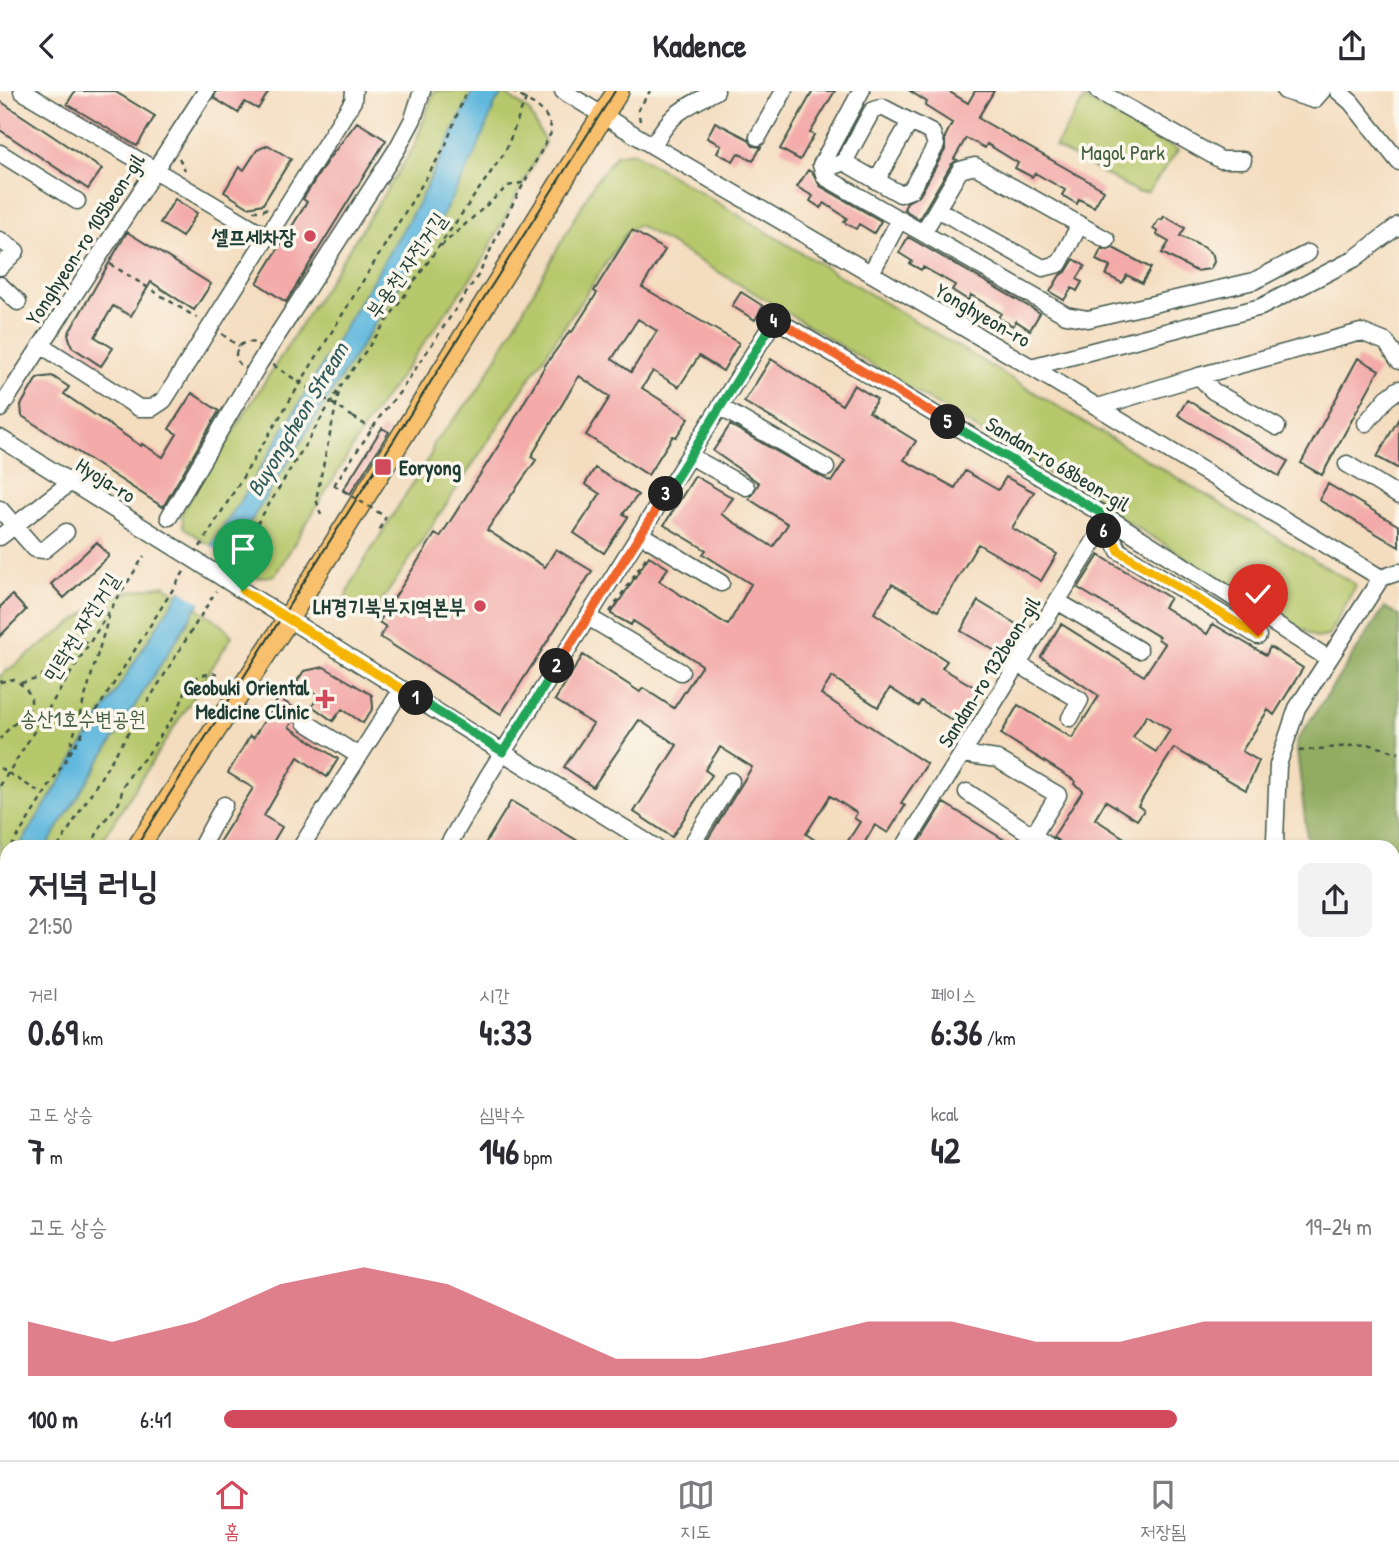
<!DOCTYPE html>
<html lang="ko">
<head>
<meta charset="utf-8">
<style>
	body { margin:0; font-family:"Patrick Hand","Poor Story",sans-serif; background:#f2f2f3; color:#2b2b33; height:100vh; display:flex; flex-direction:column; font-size:26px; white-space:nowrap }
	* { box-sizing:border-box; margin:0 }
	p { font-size:23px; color:#7c7c81 }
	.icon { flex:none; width:38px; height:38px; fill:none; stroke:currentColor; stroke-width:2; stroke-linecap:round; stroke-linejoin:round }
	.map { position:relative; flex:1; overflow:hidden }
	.side { position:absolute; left:0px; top:749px; width:1400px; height:621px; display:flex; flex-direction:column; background:#fff; border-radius:21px 21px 0 0; box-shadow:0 4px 10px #0003 }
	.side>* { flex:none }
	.pin { position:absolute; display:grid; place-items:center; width:60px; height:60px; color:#fff; margin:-72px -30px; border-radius:50% 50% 50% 0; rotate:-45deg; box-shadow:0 0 7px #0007 }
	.pin .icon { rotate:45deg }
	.km { position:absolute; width:35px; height:35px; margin:-18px; border-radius:50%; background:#222; color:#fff; font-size:19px; line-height:35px; text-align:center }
	.round { display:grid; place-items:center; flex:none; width:74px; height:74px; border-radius:14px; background:#f2f2f3 }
	.head { display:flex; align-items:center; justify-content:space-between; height:119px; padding:0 28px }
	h1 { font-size:38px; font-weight:700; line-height:52px }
	.stats { display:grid; grid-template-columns:repeat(3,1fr); gap:10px; height:119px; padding:7px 28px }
	.stats div { display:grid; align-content:center }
	.stats b { font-size:35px; font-weight:700 }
	.stats small { font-size:19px; font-weight:400 }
	.stats p { font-size:19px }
	.chart { height:196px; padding:14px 28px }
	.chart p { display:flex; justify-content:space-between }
	.chart svg { width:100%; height:126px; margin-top:7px; fill:#d1495b; opacity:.7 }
	ul { padding:0 28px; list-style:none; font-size:23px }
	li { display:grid; grid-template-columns:112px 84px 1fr; align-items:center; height:52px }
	li i { height:18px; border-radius:9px; background:#d1495b }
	header { display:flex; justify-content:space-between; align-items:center; height:91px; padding:0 28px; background:#fff; font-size:32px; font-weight:700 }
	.menu { display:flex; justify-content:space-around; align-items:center; height:98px; border-top:2px solid #e1e1e2; background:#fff; font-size:19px; color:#7c7c81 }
	.menu a { display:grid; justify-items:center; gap:4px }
	.menu .current { color:#d1495b }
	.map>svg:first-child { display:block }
	.green { fill:#b7c86c; stroke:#6b8250; stroke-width:2 }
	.forest { fill:#91ac60; stroke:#58744a; stroke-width:2 }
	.water { fill:#61b8de; stroke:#407a89; stroke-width:2 }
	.pier { fill:#f4ddbf }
	.building { fill:#f3aaa9; fill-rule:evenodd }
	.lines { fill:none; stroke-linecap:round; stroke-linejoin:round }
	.minor-casing { stroke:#3f5549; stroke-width:19 }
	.major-casing { stroke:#3f5549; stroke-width:24 }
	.path { stroke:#3f5549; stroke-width:2.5; stroke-dasharray:5 5; stroke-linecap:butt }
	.minor { stroke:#fff; stroke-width:16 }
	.major { stroke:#f8bf6c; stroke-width:21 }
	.tram { stroke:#1f3d34; stroke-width:2 }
	.minor-bridge-casing { stroke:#3f5549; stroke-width:19; stroke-linecap:butt }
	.path-bridge { stroke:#3f5549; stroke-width:2.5; stroke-dasharray:5 5; stroke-linecap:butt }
	.minor-bridge { stroke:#fff; stroke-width:16 }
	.split-1-casing { stroke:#fff; stroke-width:14 }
	.split-2-casing { stroke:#fff; stroke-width:14 }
	.split-3-casing { stroke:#fff; stroke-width:14 }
	.split-4-casing { stroke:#fff; stroke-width:14 }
	.split-5-casing { stroke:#fff; stroke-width:14 }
	.split-6-casing { stroke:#fff; stroke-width:14 }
	.split-7-casing { stroke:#fff; stroke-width:14 }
	.split-1 { stroke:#f5b400; stroke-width:9 }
	.split-2 { stroke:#22a559; stroke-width:9 }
	.split-3 { stroke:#f0652b; stroke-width:9 }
	.split-4 { stroke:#22a559; stroke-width:9 }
	.split-5 { stroke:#f0652b; stroke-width:9 }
	.split-6 { stroke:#22a559; stroke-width:9 }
	.split-7 { stroke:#f5b400; stroke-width:9 }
	.poi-dot { fill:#d1495b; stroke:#fbf7ec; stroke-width:2.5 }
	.labels { text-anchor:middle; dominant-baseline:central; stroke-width:7; stroke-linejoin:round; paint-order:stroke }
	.park-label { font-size:21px; fill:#456042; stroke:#fbf7ec }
	.poi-label { font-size:21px; font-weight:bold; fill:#1f3d34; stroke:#fbf7ec; text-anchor:end }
	.street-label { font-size:21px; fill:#1f3d34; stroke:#fbf7ec }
	.water-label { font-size:23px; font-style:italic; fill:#305c5e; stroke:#fbf7ec }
</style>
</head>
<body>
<header><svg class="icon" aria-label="back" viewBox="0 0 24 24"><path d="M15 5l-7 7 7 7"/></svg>Kadence<svg class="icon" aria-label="share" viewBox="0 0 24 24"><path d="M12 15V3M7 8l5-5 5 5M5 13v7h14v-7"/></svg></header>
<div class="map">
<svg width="1399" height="1369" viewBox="0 0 1399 1369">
	<rect width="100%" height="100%" fill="#fbf7ec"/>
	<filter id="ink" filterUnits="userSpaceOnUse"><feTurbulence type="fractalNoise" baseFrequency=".0143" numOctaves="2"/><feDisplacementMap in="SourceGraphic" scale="14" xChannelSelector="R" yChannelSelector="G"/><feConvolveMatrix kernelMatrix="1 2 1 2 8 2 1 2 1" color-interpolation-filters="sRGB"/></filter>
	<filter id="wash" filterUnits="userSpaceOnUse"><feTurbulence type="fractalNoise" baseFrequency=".00686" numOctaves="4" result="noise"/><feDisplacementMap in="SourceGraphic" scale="28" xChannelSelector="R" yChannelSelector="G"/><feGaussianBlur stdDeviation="1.57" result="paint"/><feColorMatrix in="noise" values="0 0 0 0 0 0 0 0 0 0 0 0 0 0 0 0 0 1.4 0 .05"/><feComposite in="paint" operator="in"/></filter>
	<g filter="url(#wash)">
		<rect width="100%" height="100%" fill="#f4ddbf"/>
		<path class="green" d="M434,0H501L529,20L545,51L480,174L371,326L275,484L257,487L183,436L182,421L414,56Z
			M1084,8L1178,59L1148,101H1137L1055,56Z
			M633,61L1356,494L1328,545L1317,547L768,210L638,134L627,141L376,519L343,512L355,485L431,363L434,352L477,301L595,91L616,64Z
			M164,494L220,532L232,545L98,756H7V901L0,912V585L109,505Z"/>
		<path class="forest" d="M1385,516L1399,525V818L1393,814V756H1318L1307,746L1296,651Z
			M1399,1275V1369H1266L1275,1363H1393V1279Z"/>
		<path class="water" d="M473,0H506L496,11L473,68L440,129L46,756H19L154,540L247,400L418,113Z"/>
		<path class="pier" d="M208,453L231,469L203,513L178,497Z"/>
		<g id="blocks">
			<path class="building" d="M75,0H114L155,25L137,55L67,13Z
				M216,0H269L258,18L245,11L238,22L214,7Z
				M813,0H835L810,42L814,44L800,69L780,58Z
				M910,0H948L968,12L975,0H994L978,27L1104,99L1094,116L1079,108L1077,113L1062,104L1065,99L1035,82L1032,86L1015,77L1018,72L987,53L985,57L966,47L954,68L957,69L951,74L919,128L908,121L904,118L907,111L920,104L945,59V46L952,32L925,15L927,11Z
				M0,10L102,78L88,98L0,39Z
				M357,31L386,49L286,211L257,192L307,111L303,108L327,70Z
				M715,31L748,48L753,55L761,56L753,70L738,62L733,70L717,62L721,54L707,47Z
				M268,54L291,68L263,113L248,116L224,101L239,76L244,79L257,59Z
				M808,79L813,82L820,95L881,130L874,142L859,133L856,138L844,131L847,127L824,112L821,117L810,110L813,105L797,96Z
				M175,108L197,122L182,146L160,132Z
				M1164,125L1185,137L1180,145L1205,157L1213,164L1214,171L1210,178L1196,180L1162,162L1169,151L1157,144L1158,141L1153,138L1159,128L1162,129Z
				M632,139L665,159L642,196L739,252L723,280L699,265L679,296L653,280L642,297L689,327L676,346L673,345L648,384L586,344L610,306L579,285L531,366L536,369L487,439L545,476L556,458L592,480L501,623L380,546L386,536L379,531L435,443L440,446L506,343L546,273L570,240L572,241L597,202L594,200ZM638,228L657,240L631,281L612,268Z
				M127,141L211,193L194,219L151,191L131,225L113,215L95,246L113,257L101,275L72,256L68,243Z
				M908,146L1040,222L1030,239L1016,230L1013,235L998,227L1001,222L971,204L968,209L952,199L955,194L923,176L921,179L910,173L912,170L899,162Z
				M1113,157L1151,177L1142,192L1127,184L1122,192L1106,184L1110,176L1096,169L1101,158L1108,159Z
				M1074,168L1085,175L1077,188L1082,191L1077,200L1072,197L1064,209L1050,201L1060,184L1066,181Z
				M741,201L763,215L755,229L732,215Z
				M1358,267L1379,279L1322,384L1301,372Z
				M771,268L842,314L854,294L877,308L869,321L916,350L904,369L955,397L965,380L998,399L1006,386L1034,401L1012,437L1057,463L1041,490L978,453L938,520L892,493L874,522L947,570L942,577L981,600L960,634L921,610L918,615L890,597L878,616L832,586L821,603L927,673L901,712L905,715L888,742L875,734L862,756H844L860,731L854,727L857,722L830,705L806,743L825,756H703L752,676L720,656L705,679L712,684L672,746L634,721L677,654L639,629L593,696L564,676L593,633L555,609L583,564L640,601L643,597L674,617L702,574L633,530L631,534L611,523L649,465L668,477L659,490L728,534L751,493L703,463L706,459L664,434L695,385L733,407L721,423L773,456L788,433L749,408L759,392L713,360L730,334L831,391L845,370L744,311Z
				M52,285L69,296L64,303L141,355L142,353L163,366L177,343L169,338L192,302L219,320L163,416L22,325L21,314L37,287Z
				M1187,309L1288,370L1279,385L1178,324Z
				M1399,327V378L1377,366Z
				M382,337L389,341L350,403L343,399Z
				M595,377L638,404L623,423L628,426L604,462L574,442L600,403L585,393Z
				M1328,393L1399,435V456L1319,409Z
				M97,451L109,465L64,507L51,493Z
				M1099,464L1170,507L1164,516L1207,543L1213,533L1266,564L1270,556L1303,577L1274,624L1268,619L1242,660L1259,670L1246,699L1174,657L1138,715L1144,719L1137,729L1106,710L1095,728L1138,756H1066L1058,750L1053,746L1083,699L1074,693L1075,690L1001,643L1018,614L1072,647L1099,605L1041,566L1061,533L1144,585L1165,553L1158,548L1159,546L1078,497ZM1147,624L1170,639L1156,661L1133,646Z
				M12,504L26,519L0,545V516Z
				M978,510L1021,536L1004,565L961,540Z
				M324,576L372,604L373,617L363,632L342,618L333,630L312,615L319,605L297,590L304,580Z
				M279,607L300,621L289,636L338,668L327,686L298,666L264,725L282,736L270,756H216L253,697L228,682L250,645L253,647Z
				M511,710L588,756H483Z
				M944,712L1016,756H916Z"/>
		</g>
	</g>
	<g filter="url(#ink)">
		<use href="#blocks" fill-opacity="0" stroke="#3f5549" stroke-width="2"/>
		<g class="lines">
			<defs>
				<path id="minor" d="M22,0L266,145
					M563,0L653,55L1031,276L1381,487
					M861,0L821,74L825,86L1066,224L1088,228L1254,190L1308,162
					M1098,0L1221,69H1243
					M1285,0L1314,9L1322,0
					M1338,0L1351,11L1399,71
					M758,46L784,0
					M653,55C671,21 683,18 716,0
					M0,62L77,110
					M823,79L844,71L872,20L882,16L932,42L936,54L911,99L900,103L844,71
					M876,90L910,31
					M937,118L1043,177L1059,173L1079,135
					M923,142L960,79L975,75L1107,149
					M0,149L16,160L0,176
					M871,182L900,128
					M0,194L18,211
					M41,254L139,317H152L164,309L353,10L354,0
					M1031,276L1261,216L1354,168L1399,134
					M1199,285L1213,300L1277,336
					M720,316L826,377
					M1098,316L1199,285L1361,241L1386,251L1399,270
					M0,318L206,0
					M1366,332L1387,307L1399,298
					M0,347L190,466
					M690,365L746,396
					M1347,373L1399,405
					M0,418L35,458L44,459L66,441
					M169,426L260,271L397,58L413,28L422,0
					M1102,439L1112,446L1119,460L1258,545
					M640,443L721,492
					M0,446L71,391
					M243,500L655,756
					M1057,510L1139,559
					M588,526L681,581
					M1329,568L1381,487L1399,481
					M1018,573L1080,609L1070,627
					M305,631L359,665
					M962,663L997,668L1058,704L1033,745
					M967,701L1050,756
					M201,756L224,714
					M301,756L402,598
					M447,756L488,685L775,228L1109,427L1329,568L1297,617L1278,674L1275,749L1277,756
					M690,756L731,690
					M904,756L1109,427
					M1393,879L1399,880
					M1393,939L1399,946
					M1393,1073L1399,1067
					M1393,1225L1399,1221
					M0,1351L7,1353
					M33,1363L47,1369
					M174,1363L183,1369
					M814,1363L823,1369
					M1044,1363L1054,1369
					M58,1369L62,1363
					M338,1369L342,1363
					M518,1369L522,1363
					M888,1369L892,1363
					M974,1369L977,1363
					M1199,1369L1207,1363"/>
				<path id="major" d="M138,756L279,542L618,0
					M0,979L7,967"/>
			</defs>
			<use href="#minor" class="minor-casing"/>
			<use href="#major" class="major-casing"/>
			<path class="path" d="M640,30L638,19L650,0
				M179,67L185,79
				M253,120H263L269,115
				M441,155L508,95L526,91
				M110,173L197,227
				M222,243L239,256
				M236 264a13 13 0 1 1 26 0a13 13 0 1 1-26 0Z
				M353,326L372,338
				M334,394L384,320L400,301L479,183L508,122L552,40C548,25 542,17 528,10
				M321,424L316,408L339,301
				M381,438L380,437L386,426
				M200,456L445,56L466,0
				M231,476L339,298L505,61L529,0
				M610,521L647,465
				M0,591L14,588C53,615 15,626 0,648
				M21,592L40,587L69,551L81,549L90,553
				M1299,660L1368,653L1399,662
				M68,663L109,525
				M0,677L44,704
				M0,695L144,465
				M11,756L185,479
				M58,756L216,500
				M95,756L93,751L101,734L119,712L123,696L132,681L148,663L178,619L189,591L200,584L220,582
				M0,773L7,762
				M0,848L7,837"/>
			<use href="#minor" class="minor"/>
			<use href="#major" class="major"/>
			<path class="tram" d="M136,756L615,0
				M0,971L7,960
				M0,991L7,979"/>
			<defs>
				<path id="minor-bridge" d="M190,466L243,500"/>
			</defs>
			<use href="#minor-bridge" class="minor-bridge-casing"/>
			<path class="path-bridge" d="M512,0L528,10
				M273,274L353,326
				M334,394L386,426"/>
			<use href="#minor-bridge" class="minor-bridge"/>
		</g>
	</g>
	<g class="lines" filter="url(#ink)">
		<defs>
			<path id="split-1" d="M243,500L416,607"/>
			<path id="split-2" d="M416,607L503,661L557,575"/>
			<path id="split-3" d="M557,575L666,403"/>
			<path id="split-4" d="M666,403L774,230"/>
			<path id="split-5" d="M774,230L775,228L948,331"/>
			<path id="split-6" d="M948,331L1109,427L1102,439L1104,440"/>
			<path id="split-7" d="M1104,440L1112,446L1119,460L1258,545"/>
		</defs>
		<use href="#split-1" class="split-1-casing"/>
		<use href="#split-2" class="split-2-casing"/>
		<use href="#split-3" class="split-3-casing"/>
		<use href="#split-4" class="split-4-casing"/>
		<use href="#split-5" class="split-5-casing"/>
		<use href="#split-6" class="split-6-casing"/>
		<use href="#split-7" class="split-7-casing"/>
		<use href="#split-1" class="split-1"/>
		<use href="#split-2" class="split-2"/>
		<use href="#split-3" class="split-3"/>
		<use href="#split-4" class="split-4"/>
		<use href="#split-5" class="split-5"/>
		<use href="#split-6" class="split-6"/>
		<use href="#split-7" class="split-7"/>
	</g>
	<g class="poi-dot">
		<circle cx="310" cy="145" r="7"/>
		<rect x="374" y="367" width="18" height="18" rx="3.5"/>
		<circle cx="480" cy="515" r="7"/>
		<path d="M321.5 597.5h7v7h7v7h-7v7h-7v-7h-7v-7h7z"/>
	</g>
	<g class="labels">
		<g class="park-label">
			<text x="1123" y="61">Magol Park</text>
			<text x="83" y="627">송산1호수변공원</text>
		</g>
		<g class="poi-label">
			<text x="296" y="145">셀프세차장</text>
			<text x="399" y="376" text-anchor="start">Eoryong</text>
			<text x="466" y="515">LH경기북부지역본부</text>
			<text x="309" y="596">Geobuki Oriental<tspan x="309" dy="24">Medicine Clinic</tspan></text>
		</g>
		<g class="street-label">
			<text transform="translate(85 148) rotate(-57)">Yonghyeon-ro 105beon-gil</text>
			<text transform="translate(406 174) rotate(-55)">부용천 자전거길</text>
			<text transform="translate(983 224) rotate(30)">Yonghyeon-ro</text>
			<text transform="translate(1058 373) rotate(31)">Sandan-ro 68beon-gil</text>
			<text transform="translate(106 389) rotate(32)">Hyoja-ro</text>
			<text transform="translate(81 536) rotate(-58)">민락천 자전거길</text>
			<text transform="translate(989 581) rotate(-58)">Sandan-ro 132beon-gil</text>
		</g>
		<g class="water-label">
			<text transform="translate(297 328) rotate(-59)">Buyongcheon Stream</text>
		</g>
	</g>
</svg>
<div class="pin" style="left:243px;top:500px;background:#1e9e55"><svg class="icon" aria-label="arrive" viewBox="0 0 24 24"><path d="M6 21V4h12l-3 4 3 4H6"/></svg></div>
<div class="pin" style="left:1258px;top:545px;background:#d93025"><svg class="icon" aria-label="check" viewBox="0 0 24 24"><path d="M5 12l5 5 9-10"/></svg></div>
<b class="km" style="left:416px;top:607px">1</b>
<b class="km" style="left:557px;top:575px">2</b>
<b class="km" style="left:666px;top:403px">3</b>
<b class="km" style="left:774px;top:230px">4</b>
<b class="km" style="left:948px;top:331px">5</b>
<b class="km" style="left:1104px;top:440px">6</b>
<section class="side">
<div class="head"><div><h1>저녁 러닝</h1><p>21:50</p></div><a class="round"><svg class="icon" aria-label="share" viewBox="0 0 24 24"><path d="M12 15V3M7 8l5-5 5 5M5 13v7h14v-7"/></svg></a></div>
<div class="stats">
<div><p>거리</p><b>0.69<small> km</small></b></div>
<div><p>시간</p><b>4:33</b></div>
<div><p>페이스</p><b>6:36<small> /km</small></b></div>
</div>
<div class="stats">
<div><p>고도 상승</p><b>7<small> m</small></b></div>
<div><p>심박수</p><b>146<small> bpm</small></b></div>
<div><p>kcal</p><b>42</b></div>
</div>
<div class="chart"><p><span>고도 상승</span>19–24 m</p>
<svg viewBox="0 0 160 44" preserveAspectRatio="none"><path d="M0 44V25L10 32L20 25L30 12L40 6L50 12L60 25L70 38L80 38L90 32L100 25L110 25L120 32L130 32L140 25L150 25L160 25V44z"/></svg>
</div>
<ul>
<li><b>100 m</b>6:41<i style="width:83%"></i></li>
</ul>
</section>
</div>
<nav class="menu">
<a class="current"><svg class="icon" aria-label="home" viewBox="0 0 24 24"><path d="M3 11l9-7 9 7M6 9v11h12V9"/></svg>홈</a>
<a><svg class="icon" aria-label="map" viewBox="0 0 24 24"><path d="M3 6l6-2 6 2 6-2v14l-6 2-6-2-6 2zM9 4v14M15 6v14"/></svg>지도</a>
<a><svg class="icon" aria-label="saved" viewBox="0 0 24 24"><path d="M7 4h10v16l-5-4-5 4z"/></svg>저장됨</a>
</nav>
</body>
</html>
